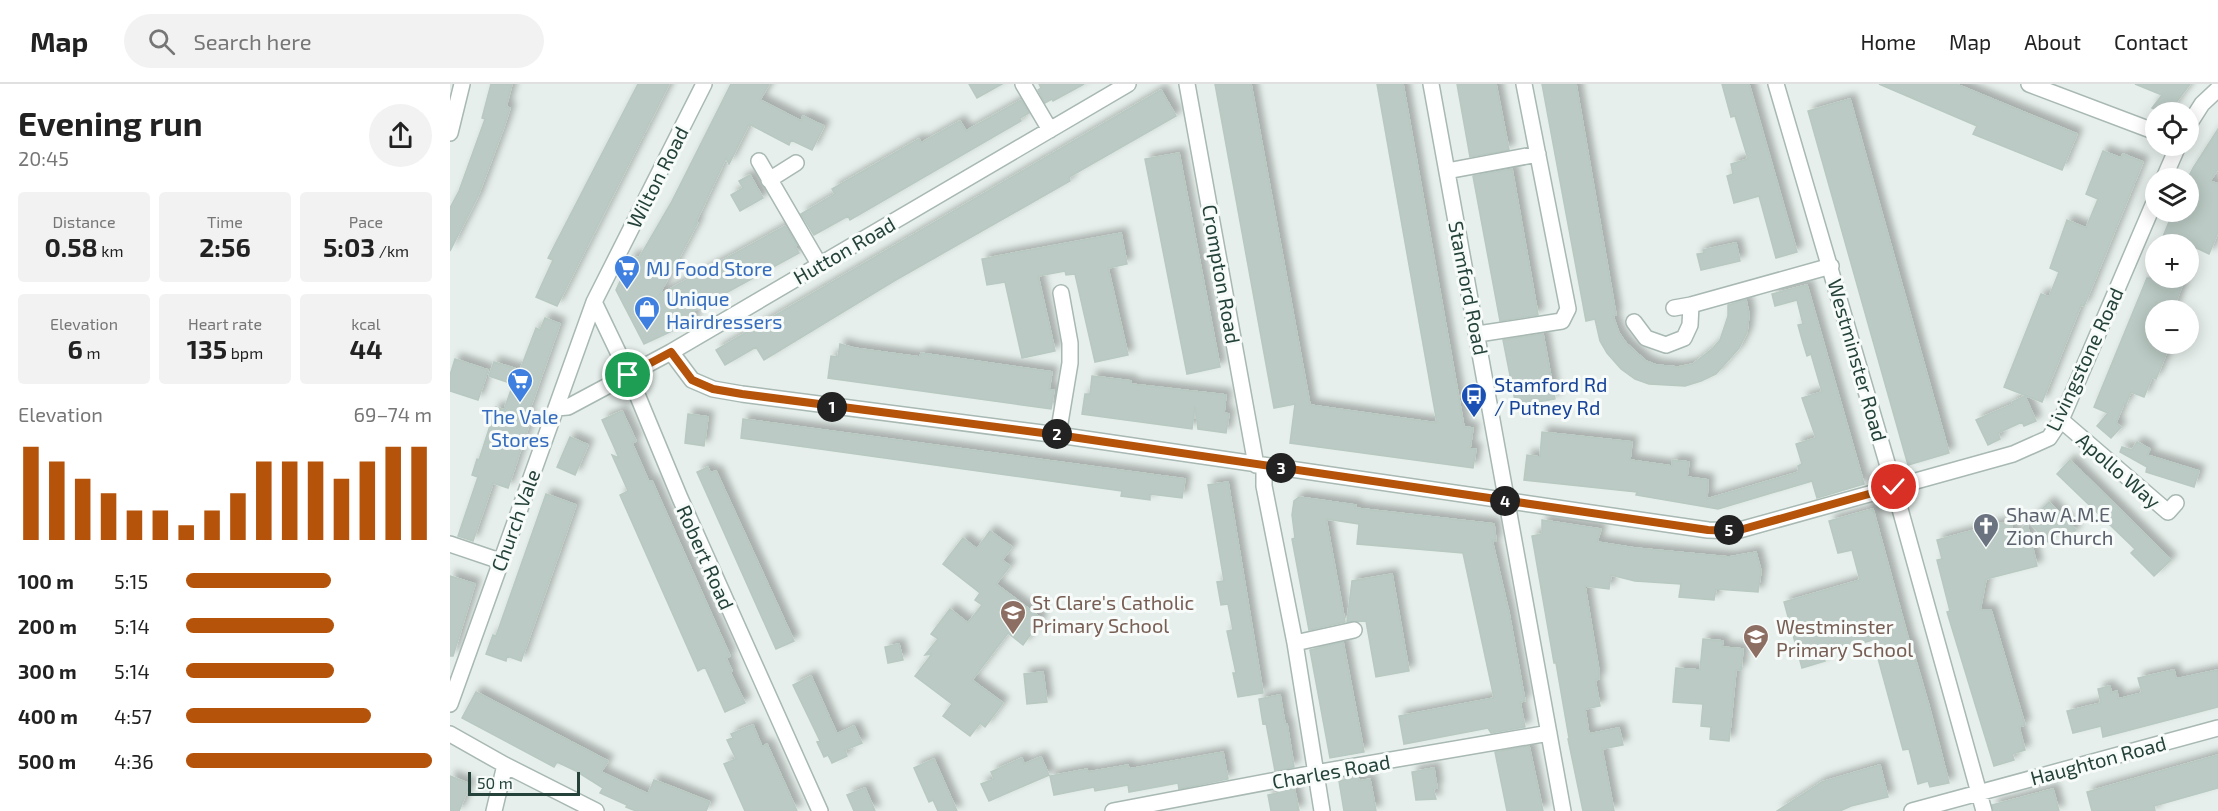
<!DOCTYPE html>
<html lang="en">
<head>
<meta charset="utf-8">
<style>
	body { margin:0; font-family:"Exo 2",sans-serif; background:#f2f2f2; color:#222; height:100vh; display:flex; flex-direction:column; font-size:22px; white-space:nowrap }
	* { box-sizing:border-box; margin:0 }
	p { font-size:20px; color:#767676 }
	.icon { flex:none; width:33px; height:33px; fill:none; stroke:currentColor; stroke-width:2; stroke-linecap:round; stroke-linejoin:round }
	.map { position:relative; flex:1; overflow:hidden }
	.details { display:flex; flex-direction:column; background:#fff; width:450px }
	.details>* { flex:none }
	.fabs { position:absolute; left:1695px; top:18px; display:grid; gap:12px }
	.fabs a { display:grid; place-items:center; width:54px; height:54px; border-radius:50%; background:#fff; box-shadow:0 3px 15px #0003; font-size:30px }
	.scale { position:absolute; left:18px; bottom:15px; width:112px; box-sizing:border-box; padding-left:6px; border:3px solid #24423a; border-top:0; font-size:16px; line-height:21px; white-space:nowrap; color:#24423a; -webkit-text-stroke:4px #f7fbf9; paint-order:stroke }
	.pin { position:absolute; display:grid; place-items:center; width:51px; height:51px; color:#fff; margin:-26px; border:3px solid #fff; border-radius:50%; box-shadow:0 2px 6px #0007 }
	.km { position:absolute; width:30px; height:30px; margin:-15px; border-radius:50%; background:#222; color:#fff; font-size:16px; line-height:30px; text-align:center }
	.round { display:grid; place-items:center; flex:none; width:63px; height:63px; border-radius:32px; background:#f2f2f2 }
	.summary { display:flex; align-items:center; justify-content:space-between; height:102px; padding:0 18px }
	h1 { font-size:33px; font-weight:700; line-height:45px }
	.stats { display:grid; grid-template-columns:repeat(3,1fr); gap:9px; height:102px; padding:6px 18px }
	.stats div { display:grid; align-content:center; border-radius:6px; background:#f2f2f2; text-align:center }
	.stats b { font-size:26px; font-weight:700 }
	.stats small { font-size:16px; font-weight:400 }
	.stats p { font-size:16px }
	.chart { height:168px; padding:12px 18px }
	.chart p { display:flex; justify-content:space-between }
	.chart svg { width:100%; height:108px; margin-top:6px; stroke:#b45309; stroke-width:6 }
	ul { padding:0 18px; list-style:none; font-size:20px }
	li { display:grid; grid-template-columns:96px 72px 1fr; align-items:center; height:45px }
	li i { height:15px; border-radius:8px; background:#b45309 }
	header { display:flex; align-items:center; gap:36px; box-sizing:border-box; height:84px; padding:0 30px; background:#fff; border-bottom:2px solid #e0e0e0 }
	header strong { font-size:28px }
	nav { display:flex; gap:33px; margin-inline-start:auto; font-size:21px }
	.search { width:420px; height:54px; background:#f2f2f2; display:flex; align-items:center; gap:15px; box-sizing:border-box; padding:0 21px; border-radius:33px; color:#767676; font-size:22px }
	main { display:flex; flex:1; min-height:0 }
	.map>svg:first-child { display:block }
	.building { fill:#bbcac4; stroke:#b8c9c2; stroke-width:1.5; filter:url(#shadow) }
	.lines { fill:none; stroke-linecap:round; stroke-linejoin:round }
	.street-casing { stroke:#a8b8b2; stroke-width:18 }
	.street { stroke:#fff; stroke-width:15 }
	.route-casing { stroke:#fff; stroke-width:12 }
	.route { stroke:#b45309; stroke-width:8 }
	.labels { text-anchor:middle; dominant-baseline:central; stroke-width:6; stroke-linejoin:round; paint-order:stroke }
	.street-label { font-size:20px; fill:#24423a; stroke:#f7fbf9 }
	.shop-label { font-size:20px; fill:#366cbe; stroke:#f7fbf9; text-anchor:start }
	.transit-label { font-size:20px; fill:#164399; stroke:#f7fbf9; text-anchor:start }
	.worship-label { font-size:20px; fill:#5b616d; stroke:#f7fbf9; text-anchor:start }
	.education-label { font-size:20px; fill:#785e54; stroke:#f7fbf9; text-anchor:start }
</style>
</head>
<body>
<header>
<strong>Map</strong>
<div class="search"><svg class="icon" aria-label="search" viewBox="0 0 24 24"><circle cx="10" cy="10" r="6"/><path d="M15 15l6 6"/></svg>Search here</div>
<nav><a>Home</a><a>Map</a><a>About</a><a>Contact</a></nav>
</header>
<main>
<section class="details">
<div class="summary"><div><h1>Evening run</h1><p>20:45</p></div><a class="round"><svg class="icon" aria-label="share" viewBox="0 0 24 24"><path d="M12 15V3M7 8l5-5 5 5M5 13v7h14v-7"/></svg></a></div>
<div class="stats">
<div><p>Distance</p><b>0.58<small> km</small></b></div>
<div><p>Time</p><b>2:56</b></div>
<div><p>Pace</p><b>5:03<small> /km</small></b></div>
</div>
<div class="stats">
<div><p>Elevation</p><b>6<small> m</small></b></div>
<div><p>Heart rate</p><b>135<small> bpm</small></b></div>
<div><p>kcal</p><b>44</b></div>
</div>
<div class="chart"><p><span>Elevation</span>69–74 m</p>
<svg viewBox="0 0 160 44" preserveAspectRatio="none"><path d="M5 44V6M15 44V12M25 44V19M35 44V25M45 44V32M55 44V32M65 44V38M75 44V32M85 44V25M95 44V12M105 44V12M115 44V12M125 44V19M135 44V12M145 44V6M155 44V6"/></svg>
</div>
<ul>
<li><b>100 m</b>5:15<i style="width:59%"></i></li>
<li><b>200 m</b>5:14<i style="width:60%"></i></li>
<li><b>300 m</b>5:14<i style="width:60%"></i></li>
<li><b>400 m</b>4:57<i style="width:75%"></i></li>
<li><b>500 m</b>4:36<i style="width:100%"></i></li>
</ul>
</section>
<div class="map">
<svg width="1768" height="727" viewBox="0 0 1768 727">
	<defs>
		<filter id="shadow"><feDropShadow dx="5.5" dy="-5.5" stdDeviation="3" flood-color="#0004"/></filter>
	</defs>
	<rect width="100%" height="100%" fill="#e6efeb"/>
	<path class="building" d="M41,0H62L56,23L60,24L55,40L28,112L0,167V124L9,107L35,35L32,34Z
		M188,0H219L107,222L86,213L103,176L98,174Z
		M281,0H319L310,16L351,37L353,32L374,42L362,66L341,56L339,61L299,40L279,80L276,74L245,140L248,138L209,211L335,142L347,161L345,162L349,169L241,228L246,236L194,260L166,206L182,172L189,174L221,119Z
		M519,0H552L527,14Z
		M589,0H634L603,17L602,15L595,19L588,6L591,4Z
		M765,0H801L860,321L987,339L927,0H953L1014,343L1023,344L1020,365H1026L1023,384L840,359L845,320L824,324Z
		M1007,0H1046L1059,66L1020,73Z
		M1092,0H1126L1166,231L1163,232L1169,249L1176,259L1196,277L1206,281L1228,283L1243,280L1263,264L1270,256L1278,232V221L1296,216L1299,230L1297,248L1289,264L1266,290L1251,297L1235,302L1199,300L1185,295L1171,285L1157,269L1150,257L1145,235L1136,237Z
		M1272,0H1299L1347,168L1326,174L1309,112L1284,119L1277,92L1283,90L1281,80L1298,75L1285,32L1281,33Z
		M1429,0H1506L1627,50L1612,86L1523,50L1527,42Z
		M1685,0H1740L1719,28H1709L1702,24L1712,11Z
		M711,6L726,32L619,93L620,97L444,197L314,276L306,263L275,281L266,266Z
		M1400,15L1499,369L1458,381L1358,27Z
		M571,16L579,29L570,34L571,37L400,136L398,132L364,151L351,130L385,110L382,105L469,55L471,59L510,37L516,47Z
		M1768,45V85L1760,97L1768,100V148L1759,170L1738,160H1710L1723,128H1738V94L1743,84Z
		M1653,67L1671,74L1673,70L1693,78L1634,222L1631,221L1592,318L1554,303L1591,210L1599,213L1609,188L1600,184L1617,136L1636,144L1648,115L1636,110Z
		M729,69L770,283L737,290L695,75Z
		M1062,85L1088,231L1050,237L1023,92Z
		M300,91L313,114L290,127L281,111L293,104L289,97Z
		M671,149L677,180L658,184L678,271L645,278L625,190L616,191L615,187L588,192L605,267L572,274L555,198L537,201L532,175Z
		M1286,159L1290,177L1251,186L1247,170L1254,169L1253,166Z
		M1697,194H1735L1723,225L1706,218V260H1720L1706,295L1702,293L1694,313L1681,308L1676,320L1674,319L1666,339L1671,343L1661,354L1647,342L1658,329L1644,323Z
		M1357,201L1414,400L1367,414L1362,397L1268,425L1186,411L1187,408L1074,396L1077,371L1090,373L1092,348L1182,358L1180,376L1222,382V376L1239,378L1237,393L1258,396L1257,415L1349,388L1348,382L1352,380L1346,360L1366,354L1352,314L1372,308L1361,270L1357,272L1353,259L1348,241L1353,240L1347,216L1325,222L1322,210Z
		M95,234L110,240L77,333L81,335L58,404L43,399L23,457L8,452L28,393L22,391L27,375L29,376L46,323L54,326L63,300L39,292L44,278L70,286L86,244L90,246Z
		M1093,250L1105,315L1066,322L1053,256Z
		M390,260L404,264L455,271L470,273L471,269L602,288L599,306H604L601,325L378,294L381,272L388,273Z
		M5,275L38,286L28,316L0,307V291Z
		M642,292L681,297V300L776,311L774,329L779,330L776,349L748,345L745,322L742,345L632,330L635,310H640Z
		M1575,312L1586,337L1574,342L1572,338L1548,349L1550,355L1538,361L1526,336L1563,320L1562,318Z
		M172,327L186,357L182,359L199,398L202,397L280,572L276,574L282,587L280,588L295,619L275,628L255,583L248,587L170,411L178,407L162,371L169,374L152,336Z
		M238,330L258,333L254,362L235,359Z
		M293,335L735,395L732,414L700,410V416L671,412L672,407L291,354Z
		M120,353L138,361L125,391L107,383Z
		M1687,358L1700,365L1697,371L1749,387L1744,403L1696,388L1697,383L1670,368L1672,363L1682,366Z
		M1620,376L1721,476L1704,492L1681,469L1685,465L1607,390Z
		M258,383L260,389L266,387L344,557L326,565L247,388Z
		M778,398L813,609L788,613L783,589H786L777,547L783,546L778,520L771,521L767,498L774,497L758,401Z
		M96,410L126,421L71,577L57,572L56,577L36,570L43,551L46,552Z
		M849,413L906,421L905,424L1044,440L1046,457L1042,456L1059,529L1075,617L1070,618L1075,643L1041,649L1038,644L954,660L949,632L1044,614L1013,469L907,460L909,440L876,435L895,538L859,546L842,455L845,454L842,431L844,417Z
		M1599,418L1626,446L1617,454L1610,446L1598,458L1579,438Z
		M1423,425L1460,561L1461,560L1479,622L1499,699L1480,703L1478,697L1468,700L1459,665L1453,666L1423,556L1372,570L1375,577L1352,584L1334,518L1410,496L1402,466L1388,469L1379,437Z
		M1092,436L1151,445L1147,458L1185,464L1279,473L1306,468L1311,487L1308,508L1266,505L1264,516L1229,513L1231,500L1185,497L1161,491L1159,505L1135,502L1149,587V595L1145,596L1150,622L1135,625L1139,650L1169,644L1173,661L1152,665L1164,727H1133L1118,655L1119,654L1106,579H1104L1082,452L1092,450Z
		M1551,439L1561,440L1564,452L1577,440L1587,482L1536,495L1530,526H1541L1575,641L1569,643L1575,666L1562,670L1564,676L1544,682L1497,528L1500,527L1487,476L1492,475L1487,456Z
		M540,447L562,463L552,476L560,482L546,500L592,535L573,561L558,549L522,596L553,619L535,643L530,639L520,652L493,632L502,620L465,592L482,570L475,571L488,555L481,550L500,525L518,539L532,521L525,516L530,509L493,480L513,454L527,465Z
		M942,490L959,587L926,593L916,537L897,538L902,497Z
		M0,492L25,500L3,572H0Z
		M1253,555L1273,557L1272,563L1293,565L1291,586H1286L1279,657L1260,655L1261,643L1251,642L1253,620L1223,618L1226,584L1250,586Z
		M893,558L914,668L880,674L860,566Z
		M449,560L453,576L438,579L435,563Z
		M1724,586L1726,595L1768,586V623L1653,653L1651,642L1623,649L1617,627L1651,619L1648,605L1660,602L1661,609L1667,607L1668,615L1692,609L1688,594Z
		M593,588L597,618L577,620L574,590Z
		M361,592L387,650L404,642L412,659L395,666L397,672L382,679L378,671L374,673L367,658L370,657L343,601Z
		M26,608L158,677L151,688L198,710L204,696L225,704L260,718L256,727H186L176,723L177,721L150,709L153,704L126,687L107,678L104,683L12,634Z
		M830,611L835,640H837L844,683L825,687L816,639L813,640L809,615Z
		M303,641L312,663L317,660L347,727H295L274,680L286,675L277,656L283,654L281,650Z
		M1079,662L1093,727H1057L1045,668Z
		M773,668L778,695L729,705L728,699L679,708L678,701L645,707L644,703L604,711L600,692L637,685L638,688L678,681L679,685Z
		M1768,671V704L1704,722L1705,727H1642L1637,708Z
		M591,673L599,691L539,717L531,700L544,695L541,688L572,674L574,680Z
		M484,675L499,709L507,727H488L483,716L479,718L464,684Z
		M1430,681L1438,713L1401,722L1390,727H1327L1372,698Z
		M984,684L987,704L983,705L986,715L966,716L962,688Z
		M0,692L20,700L9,727H0Z
		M908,693L909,697L920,695L926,727H894L889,697Z
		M844,703L849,727H821L818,711L828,709V706Z
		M415,704L425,727H404L397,711Z
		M1603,705L1609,727H1544L1542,721Z"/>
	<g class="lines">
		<defs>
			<path id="street" d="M573,0L600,46
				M737,0L806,381
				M981,0L1113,727
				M1326,0L1440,389L1534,727
				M1579,0L1706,48
				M1738,42L1752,20L1768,5
				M0,49L12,0
				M309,77L369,180
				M997,87L1088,70
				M1714,94L1728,62
				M319,96L346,79
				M144,218L179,291L230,414L370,727
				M1224,224L1241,221L1381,182
				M1184,238L1196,254L1216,261L1234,254L1240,241L1241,221
				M1028,250L1112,237L1118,225L1074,0
				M221,268L242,296L263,305L292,310L608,351L1258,446L1286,447L1563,370L1599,354L1611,336L1706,114
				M106,324L118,323L221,268L678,0
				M1611,336L1718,428L1726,419
				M608,351L620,279V259L611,209
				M814,382V402L845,559L872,727
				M0,460L50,477
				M845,559L904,546
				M0,620L144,218L254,0
				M0,650L55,681L146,727
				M44,727L55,681
				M663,727L859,690L1099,649
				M1462,727L1768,644"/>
		</defs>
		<use href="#street" class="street-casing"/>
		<use href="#street" class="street"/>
	</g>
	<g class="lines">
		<defs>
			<path id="route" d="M178,291L221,268L242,296L263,305L292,310L608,351L1258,446L1286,447L1444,403"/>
		</defs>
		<use href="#route" class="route-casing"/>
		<use href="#route" class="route"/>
	</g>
	<defs>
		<symbol id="supermarket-pin" viewBox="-11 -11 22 30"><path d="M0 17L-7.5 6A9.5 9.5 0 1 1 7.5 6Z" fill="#3f7fe0" stroke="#f7fbf9"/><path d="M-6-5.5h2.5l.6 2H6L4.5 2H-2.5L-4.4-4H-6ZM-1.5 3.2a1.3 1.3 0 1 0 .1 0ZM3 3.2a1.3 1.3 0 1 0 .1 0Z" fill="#fff"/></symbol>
		<symbol id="shop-pin" viewBox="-11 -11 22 30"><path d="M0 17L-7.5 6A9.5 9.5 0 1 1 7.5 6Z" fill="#3f7fe0" stroke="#f7fbf9"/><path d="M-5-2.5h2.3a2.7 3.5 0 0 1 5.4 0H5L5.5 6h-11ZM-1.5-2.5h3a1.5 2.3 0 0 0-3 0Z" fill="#fff"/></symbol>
		<symbol id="bus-pin" viewBox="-11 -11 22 30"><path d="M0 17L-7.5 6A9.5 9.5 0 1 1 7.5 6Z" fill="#1a4fb4" stroke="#f7fbf9"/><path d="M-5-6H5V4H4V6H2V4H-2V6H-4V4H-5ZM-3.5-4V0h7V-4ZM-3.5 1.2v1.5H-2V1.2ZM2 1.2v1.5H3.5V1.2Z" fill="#fff"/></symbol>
		<symbol id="church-pin" viewBox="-11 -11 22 30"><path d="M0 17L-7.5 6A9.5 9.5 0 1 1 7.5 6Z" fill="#6b7280" stroke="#f7fbf9"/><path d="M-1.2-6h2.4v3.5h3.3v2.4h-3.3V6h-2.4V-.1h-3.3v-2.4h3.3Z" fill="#fff"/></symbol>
		<symbol id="school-pin" viewBox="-11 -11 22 30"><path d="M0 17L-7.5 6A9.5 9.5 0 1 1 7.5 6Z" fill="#8d6e63" stroke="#f7fbf9"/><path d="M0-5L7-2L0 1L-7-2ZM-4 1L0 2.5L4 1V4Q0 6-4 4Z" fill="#fff"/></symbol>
	</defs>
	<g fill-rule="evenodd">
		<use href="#supermarket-pin" x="162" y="169" width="30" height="40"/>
		<use href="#shop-pin" x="182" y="210" width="30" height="40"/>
		<use href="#supermarket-pin" x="55" y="282" width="30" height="40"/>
		<use href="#bus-pin" x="1009" y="297" width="30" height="40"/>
		<use href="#church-pin" x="1521" y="427" width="30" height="40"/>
		<use href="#school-pin" x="548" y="514" width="30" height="40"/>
		<use href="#school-pin" x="1291" y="538" width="30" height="40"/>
	</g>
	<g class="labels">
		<g class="street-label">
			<text transform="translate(207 93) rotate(-63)">Wilton Road</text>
			<text transform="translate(394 166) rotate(-30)">Hutton Road</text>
			<text transform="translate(772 190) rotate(80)">Crompton Road</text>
			<text transform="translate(1019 204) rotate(79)">Stamford Road</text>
			<text transform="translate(1634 275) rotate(-65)">Livingstone Road</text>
			<text transform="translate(1408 276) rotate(74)">Westminster Road</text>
			<text transform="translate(1669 386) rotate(41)">Apollo Way</text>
			<text transform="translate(65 436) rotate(-70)">Church Vale</text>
			<text transform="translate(256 473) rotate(66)">Robert Road</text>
			<text transform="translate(1648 676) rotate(-15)">Haughton Road</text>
			<text transform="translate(881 687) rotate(-10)">Charles Road</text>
		</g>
		<g class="shop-label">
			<text x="196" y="184">MJ Food Store</text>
			<text x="216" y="214">Unique<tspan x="216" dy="23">Hairdressers</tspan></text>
			<text x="70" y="332" text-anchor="middle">The Vale<tspan x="70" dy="23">Stores</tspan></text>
		</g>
		<g class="transit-label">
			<text x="1044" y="300">Stamford Rd<tspan x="1044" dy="23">/ Putney Rd</tspan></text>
		</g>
		<g class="worship-label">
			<text x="1556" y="430">Shaw A.M.E<tspan x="1556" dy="23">Zion Church</tspan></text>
		</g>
		<g class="education-label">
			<text x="582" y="518">St Clare's Catholic<tspan x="582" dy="23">Primary School</tspan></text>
			<text x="1326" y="542">Westminster<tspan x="1326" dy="23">Primary School</tspan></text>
		</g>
	</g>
</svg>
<div class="fabs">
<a><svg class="icon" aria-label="locate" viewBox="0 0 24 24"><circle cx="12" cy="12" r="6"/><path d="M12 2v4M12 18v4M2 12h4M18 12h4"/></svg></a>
<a><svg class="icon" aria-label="layers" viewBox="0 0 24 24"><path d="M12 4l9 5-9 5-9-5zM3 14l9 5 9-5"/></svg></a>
<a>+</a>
<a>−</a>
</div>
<div class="scale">50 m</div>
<div class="pin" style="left:178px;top:291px;background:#1e9e55"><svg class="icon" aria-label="arrive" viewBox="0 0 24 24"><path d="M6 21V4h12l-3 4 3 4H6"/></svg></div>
<div class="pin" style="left:1444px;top:403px;background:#d93025"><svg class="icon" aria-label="check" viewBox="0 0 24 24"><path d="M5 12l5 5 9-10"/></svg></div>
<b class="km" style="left:382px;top:323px">1</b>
<b class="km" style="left:607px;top:350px">2</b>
<b class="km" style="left:831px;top:384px">3</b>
<b class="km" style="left:1055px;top:417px">4</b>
<b class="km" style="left:1279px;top:446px">5</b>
</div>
</main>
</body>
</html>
